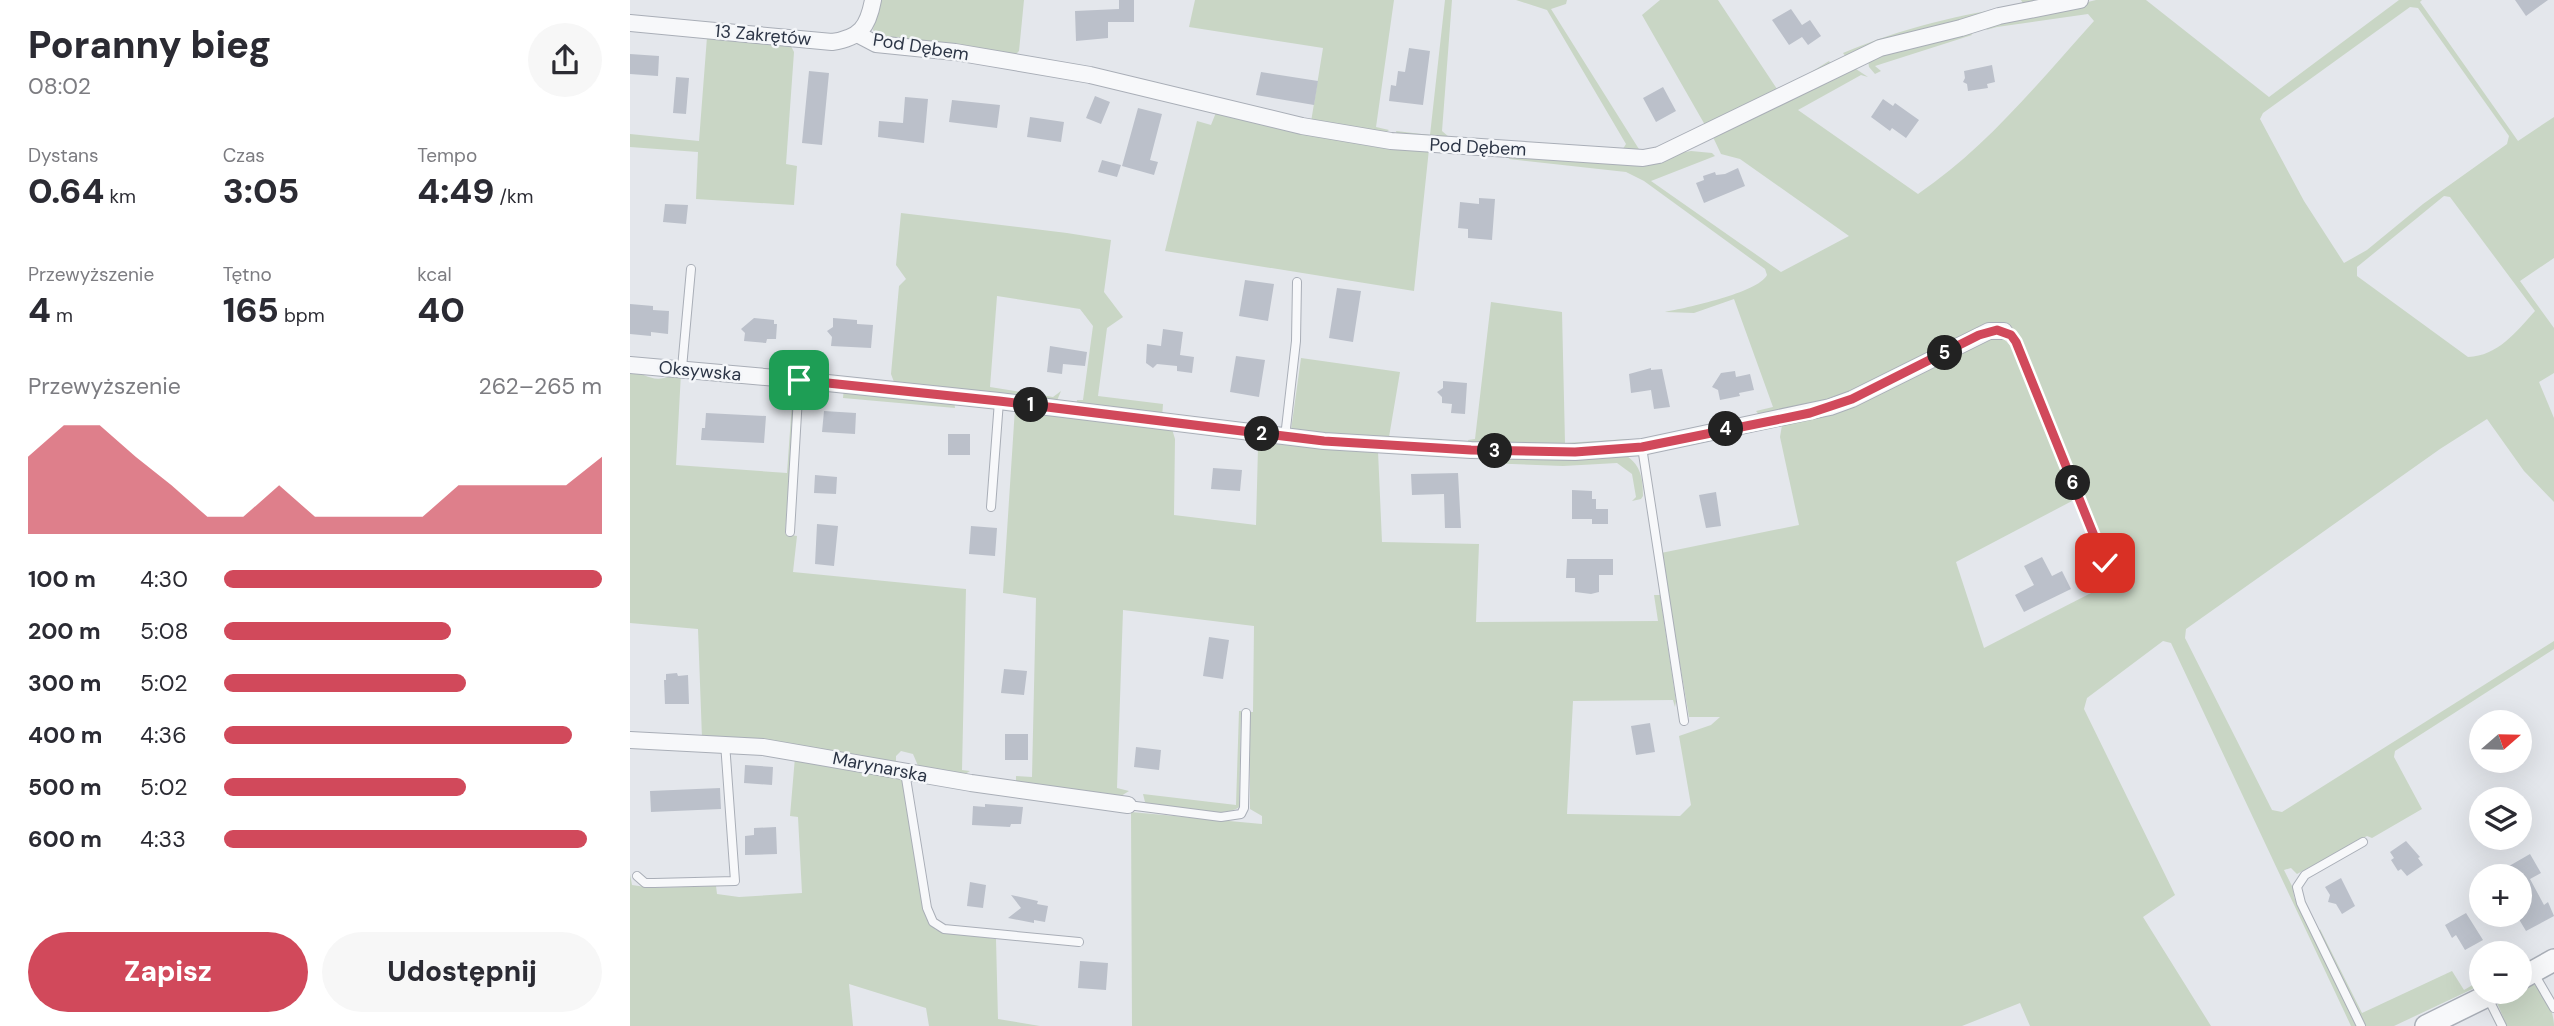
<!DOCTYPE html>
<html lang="pl">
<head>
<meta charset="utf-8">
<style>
	body { margin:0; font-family:"DM Sans",sans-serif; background:#f7f7f7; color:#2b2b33; height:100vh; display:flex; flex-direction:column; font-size:26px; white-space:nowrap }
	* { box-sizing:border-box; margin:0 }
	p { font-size:23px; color:#7c7c81 }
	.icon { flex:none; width:38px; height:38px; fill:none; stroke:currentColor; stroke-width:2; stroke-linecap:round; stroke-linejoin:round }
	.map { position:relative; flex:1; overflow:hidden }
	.details { display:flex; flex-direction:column; background:#fff; width:630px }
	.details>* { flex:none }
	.needle { width:46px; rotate:70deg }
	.buttons { position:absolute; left:1839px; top:710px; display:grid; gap:14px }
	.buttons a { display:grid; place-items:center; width:63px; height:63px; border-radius:50%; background:#fff; box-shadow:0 7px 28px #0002; font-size:35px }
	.pin { position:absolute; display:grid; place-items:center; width:60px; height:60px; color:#fff; margin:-30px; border-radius:14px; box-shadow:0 4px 10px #0006 }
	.km { position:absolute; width:35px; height:35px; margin:-18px; border-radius:50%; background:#222; color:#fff; font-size:19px; line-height:35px; text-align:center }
	.round { display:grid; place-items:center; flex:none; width:74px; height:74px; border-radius:37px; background:#f7f7f7 }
	.overview { display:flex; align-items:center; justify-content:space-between; height:119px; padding:0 28px }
	h1 { font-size:38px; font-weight:800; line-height:52px }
	.figures { display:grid; grid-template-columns:repeat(3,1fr); gap:10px; height:119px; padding:7px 28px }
	.figures div { display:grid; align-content:center }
	.figures b { font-size:35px; font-weight:800 }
	.figures small { font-size:19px; font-weight:400 }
	.figures p { font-size:19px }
	.chart { height:196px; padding:14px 28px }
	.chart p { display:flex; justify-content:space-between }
	.chart svg { width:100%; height:126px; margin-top:7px; fill:#d1495b; opacity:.7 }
	.action { display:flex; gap:14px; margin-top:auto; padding:14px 28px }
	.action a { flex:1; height:80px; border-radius:42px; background:#d1495b; color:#fff; font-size:28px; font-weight:800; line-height:80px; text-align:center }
	.action a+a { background:#f7f7f7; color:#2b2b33 }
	ul { padding:0 28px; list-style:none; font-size:23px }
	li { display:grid; grid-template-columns:112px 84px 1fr; align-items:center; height:52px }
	li i { height:18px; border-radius:9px; background:#d1495b }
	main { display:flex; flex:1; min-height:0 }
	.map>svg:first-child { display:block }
	.green { fill:#c9d6c5; fill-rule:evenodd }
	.building { fill:#bbc0ca }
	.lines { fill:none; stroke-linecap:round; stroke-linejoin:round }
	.service-casing { stroke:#a9aeb7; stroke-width:10 }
	.minor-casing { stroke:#a9aeb7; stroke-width:18 }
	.tertiary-casing { stroke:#a9aeb7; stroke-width:24 }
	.service { stroke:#f7f8fa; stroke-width:8 }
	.minor { stroke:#f7f8fa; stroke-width:16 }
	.tertiary { stroke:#f7f8fa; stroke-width:21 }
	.route-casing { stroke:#fff; stroke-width:14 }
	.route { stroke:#d1495b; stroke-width:9 }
	.labels { text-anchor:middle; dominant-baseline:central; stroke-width:5; stroke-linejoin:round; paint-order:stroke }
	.street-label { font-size:18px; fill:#2b3445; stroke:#f4f6f9 }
</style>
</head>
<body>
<main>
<section class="details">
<div class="overview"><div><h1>Poranny bieg</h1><p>08:02</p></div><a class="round"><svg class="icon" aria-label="share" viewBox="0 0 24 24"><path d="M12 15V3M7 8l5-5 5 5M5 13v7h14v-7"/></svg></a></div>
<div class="figures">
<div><p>Dystans</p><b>0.64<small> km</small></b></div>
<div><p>Czas</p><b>3:05</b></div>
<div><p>Tempo</p><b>4:49<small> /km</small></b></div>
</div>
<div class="figures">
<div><p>Przewyższenie</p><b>4<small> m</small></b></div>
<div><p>Tętno</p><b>165<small> bpm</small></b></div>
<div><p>kcal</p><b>40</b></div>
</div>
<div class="chart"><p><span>Przewyższenie</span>262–265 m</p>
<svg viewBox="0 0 160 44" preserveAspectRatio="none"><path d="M0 44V17L10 6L20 6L30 17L40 27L50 38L60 38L70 27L80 38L90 38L100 38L110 38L120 27L130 27L140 27L150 27L160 17V44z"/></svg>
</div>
<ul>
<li><b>100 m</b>4:30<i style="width:100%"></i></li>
<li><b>200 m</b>5:08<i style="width:60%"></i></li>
<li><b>300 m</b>5:02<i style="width:64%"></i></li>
<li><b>400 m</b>4:36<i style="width:92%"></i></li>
<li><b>500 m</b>5:02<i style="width:64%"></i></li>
<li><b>600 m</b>4:33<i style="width:96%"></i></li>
</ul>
<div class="action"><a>Zapisz</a><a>Udostępnij</a></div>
</section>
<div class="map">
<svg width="1924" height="1026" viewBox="0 0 1924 1026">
	<rect width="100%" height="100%" fill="#e4e7ec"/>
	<path class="green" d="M247,0H394L389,51L385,55L252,39L243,30Z
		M565,0H764L746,127L759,130L753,135L681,122L693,48L559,27Z
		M815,0H822L812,131L819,137L917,145L767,134L766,131L800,135Z
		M886,0H937L936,4L921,9L1012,154L991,152L996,144L917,10Z
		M1030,0H1088L1149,92L1199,61L1201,64C1186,83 1101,114 1075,125L1012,15Z
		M1391,0H1431L1216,57L1213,53C1272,28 1331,14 1394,5Z
		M1466,0H1516L1639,97L1769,0H1792L1790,2L1888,141L1924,117V258L1890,281L1924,328V373L1909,382L1924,418V502L1894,471L1857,419L1810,449L1556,629L1555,638L1642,810L1652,812L1924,641V649L1765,751L1764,757L1792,809L1742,838L1737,836L1667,874L1661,868L1654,870L1663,888L1664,897L1726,1026H1721L1541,643L1533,641L1457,698L1454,709L1545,895L1513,917L1581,1026H1400L1390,1003L1332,1026H502L501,812L632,824V816L620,809V712H623L624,626L493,610L487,788L499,791L491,796L483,797L386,787V776L402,777L406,598L373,593L385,408L542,429L545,439L544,515L626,525L628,447L630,442L638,440L748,451L752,542L849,544L846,622L1028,621L1024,595H1030L1046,701L1045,707L1043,700L943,701L937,814L1050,816L1061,805L1049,736L1081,725L1090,717H1059L1031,553L1169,525L1150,437L1152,425L1365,337L1375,340L1386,352L1442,501L1326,562L1354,648L1463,592L1487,577L1388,336L1381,327L1371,324L1221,395L1132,418L1126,411L1143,407L1104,299L1064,313L1035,312C1055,308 1128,293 1137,275L1135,269L1014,181L996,172L879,159V154L1049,153L1061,151L1082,153L1085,156L1021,181L1151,272L1219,236L1110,159L1091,154L1082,135L1223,67L1238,77L1231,75L1168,110L1288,194C1356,148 1409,82 1464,21L1458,14L1367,27L1356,30L1360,26ZM1780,7L1788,8L1879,136L1877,144L1793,204L1737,250L1714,263L1674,201L1630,119L1633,113ZM1814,196L1820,197L1905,311C1886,332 1868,356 1838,357L1727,276V267Z
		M1340,32L1342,35L1245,66L1251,71L1245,74L1239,67L1238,60L1241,55Z
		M77,37L160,44L164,52L156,164L167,166L164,205L66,199L68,152L0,147V134L69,141Z
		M587,110L799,149L784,291L535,251L567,121L581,125Z
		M271,213L437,233L481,240L474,292L493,317L477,328L468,396L533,404L532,418L446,406L447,400H453L463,326L450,309L367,296L360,387L423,397L431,391L426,403L264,382L261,374L269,286L276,279L266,265Z
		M861,302L932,312L935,443L998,439L997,443L955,447L839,445L838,440L845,439Z
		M671,358L770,372L759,437L812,439L811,442L758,440L661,430Z
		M0,369C11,373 21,381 34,378C41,376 43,373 51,373L46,465L157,473L163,389L165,393L155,534L167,536L163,572L336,589L332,770L340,771L335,774L289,768L283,754L271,751L266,756V762L220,757L217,753L203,751L197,753L72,738L68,629L0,623Z
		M214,388L324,400L325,408L213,398Z
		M854,454L997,456C1011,466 1013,479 1013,496L1011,499L1002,501L1006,497L1002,474L987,463L933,466L854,463Z
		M609,711H611L609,807C595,819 540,808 521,806L515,802L513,794L606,805Z
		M165,757L271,778L275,785L296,918L306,930L366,939L368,1019L410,1026H299L296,1008L219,984L223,1026H0V874L2,885L22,888L86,886L87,894L109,897L172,893L168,817L160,816Z
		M1690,929L1732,1013L1822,971L1834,990L1851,980V985L1764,1026H1736L1689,932Z
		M1901,983C1915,989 1924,1012 1924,1026H1877L1867,1003L1883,992H1890V988Z"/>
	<path class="building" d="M489,0H504V22H478V38L446,41L445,11L489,9Z
		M1885,0H1918L1896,16Z
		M1161,9L1172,25L1180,20L1191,36L1178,45L1172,37L1159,45L1142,20Z
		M779,48L800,51L793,105L759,101L761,85L766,86L768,71L775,72Z
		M0,54L29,56L28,76L0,74Z
		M1362,65L1365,82L1357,84L1358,88L1338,91L1337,84L1333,82L1335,78L1334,71Z
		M179,71L199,73L192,145L172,143Z
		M631,72L688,81L684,105L626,95Z
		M46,77L59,78L56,114L43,113Z
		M1033,87L1046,111L1026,122L1013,98Z
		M465,96L480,102L471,124L456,118Z
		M275,97L298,99L294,143L248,137L249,121L273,123Z
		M1253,99L1263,106L1265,103L1289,120L1276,138L1262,128L1260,131L1241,117Z
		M322,100L370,105L367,128L319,122Z
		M508,108L532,114L520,160L528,162L524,175L492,166Z
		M400,117L434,122L431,142L397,137Z
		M472,160L491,165L487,177L468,172Z
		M1108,168L1115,186L1074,203L1066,183L1074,180L1073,176L1085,172L1086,175L1095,174Z
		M849,198L865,199L862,240L838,238V229L828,228L830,202L849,204Z
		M35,204L58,205L56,224L33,222Z
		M615,280L644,284L638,321L609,316Z
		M707,288L731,291L723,342L699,338Z
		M0,304L23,306V310L39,311L38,334L21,332V336L0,334Z
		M124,318L144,320V324H147L146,339H137L136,343L114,341L115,333L111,329Z
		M203,318L227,320V324L243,325L241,348L201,346L202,337L197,331L203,327Z
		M533,329L553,332L550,355L564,357L562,373L547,371V366L527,364L523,368L516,363L517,344L531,346Z
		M420,346L457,352L455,366L433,364L432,374L417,372Z
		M606,356L635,360L629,397L600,392Z
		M1021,368V370L1032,369L1040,407L1024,409L1021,390L1001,393L999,374Z
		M1105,371L1106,377L1120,374L1124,390L1109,393L1110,396L1090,400L1088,390L1082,387L1091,373Z
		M813,381L837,383L835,414L821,413L822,404L812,403V397L807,392L813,388Z
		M194,411L226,413L225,434L192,432Z
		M76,413L136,416L134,443L71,440L72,428H75Z
		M318,434H340V455H318Z
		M583,468L612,470L610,491L581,489Z
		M828,473L831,528H815L814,494L782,495L781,474Z
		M185,475L207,477L206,494L184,493Z
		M942,490L962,491V499H966V509H978V524H962V519H942Z
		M1086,492L1091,526L1076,528L1069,495Z
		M187,524L208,526L204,566L185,564Z
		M341,526L367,528L365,556L339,554Z
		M1412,557L1422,576L1432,571L1441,589L1394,612L1385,595L1404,585L1394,566Z
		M937,559H983V575H969V592L961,594L945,592V578H936Z
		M579,637L599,640L593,679L573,676Z
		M374,669L397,671L394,695L371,693Z
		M47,673L48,676L58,675L59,704H35L34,680H36V674Z
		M1020,723L1025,752L1006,755L1001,726Z
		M375,734H398V760H375Z
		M506,747L531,750L529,770L504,767Z
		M115,765L143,767L142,785L114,783Z
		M90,788L91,809L21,812L20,791Z
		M355,804L393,807L391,824H381L380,827L342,825L343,806L355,807Z
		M146,827L147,854L115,855V836L124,835V828Z
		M1776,841L1790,857L1788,858L1793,865L1777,876L1771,869L1768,871L1761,860L1764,858L1760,852Z
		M1900,854L1911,873L1900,879L1914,905L1918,902L1924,916L1896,931L1890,921V877H1860Z
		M1711,878L1725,906L1712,914L1706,904L1698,902L1700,895L1695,887Z
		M340,882L356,885L353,908L337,906Z
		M381,895L408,901L407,904L418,906L415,922L404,920V923L378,918L391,908Z
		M1836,913L1853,940L1835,950L1826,935L1822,938L1815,925Z
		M450,961L478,963L476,990L448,988Z"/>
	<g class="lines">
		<defs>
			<path id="service" d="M1374,331L1386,342L1475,563
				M52,368L61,269
				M655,437L666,341L667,282
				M1012,447L1054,721
				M361,507L369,401
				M160,532L169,380
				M275,772L297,908L303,922L314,929L449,942
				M498,805L591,817L611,814L614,808L616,713
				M7,876L15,883H24L105,881L95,743
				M1903,972L1924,1008
				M1857,996L1872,1026
				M1731,1026L1671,903L1667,887L1675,875L1733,842"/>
			<path id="minor" d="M0,23L202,42C230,38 238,27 243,0
				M227,34L246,44L325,52L460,75L672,126L761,141L1013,158L1029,155L1250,48L1331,28L1369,16L1450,0
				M0,365L169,380L369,401L694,441L841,450L945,452L1012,447L1200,407L1222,399L1359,331H1374
				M0,740L133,747L341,783L498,805"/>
			<path id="tertiary" d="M1890,979L1924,960
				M1796,1026L1865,992"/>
		</defs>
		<use href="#service" class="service-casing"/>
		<use href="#minor" class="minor-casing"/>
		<use href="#tertiary" class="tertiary-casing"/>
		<use href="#service" class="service"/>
		<use href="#minor" class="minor"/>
		<use href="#tertiary" class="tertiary"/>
	</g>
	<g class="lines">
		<defs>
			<path id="route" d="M169,380L369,401L694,441L841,450L945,452L1012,447L1180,413L1222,399L1349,335L1367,330L1381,335L1386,342L1475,563"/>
		</defs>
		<use href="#route" class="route-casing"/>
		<use href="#route" class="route"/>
	</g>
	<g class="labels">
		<g class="street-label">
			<text transform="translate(133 35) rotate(5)">13 Zakrętów</text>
			<text transform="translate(291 47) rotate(9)">Pod Dębem</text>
			<text transform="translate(848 147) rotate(3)">Pod Dębem</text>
			<text transform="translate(70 371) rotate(5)">Oksywska</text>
			<text transform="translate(250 767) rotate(11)">Marynarska</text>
		</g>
	</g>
</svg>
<div class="buttons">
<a><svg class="needle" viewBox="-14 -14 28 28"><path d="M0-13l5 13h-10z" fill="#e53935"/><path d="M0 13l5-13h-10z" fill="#7c7c81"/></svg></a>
<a><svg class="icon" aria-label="layers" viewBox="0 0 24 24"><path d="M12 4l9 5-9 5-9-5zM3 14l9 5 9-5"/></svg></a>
<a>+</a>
<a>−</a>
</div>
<div class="pin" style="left:169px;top:380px;background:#1e9e55"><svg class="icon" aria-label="arrive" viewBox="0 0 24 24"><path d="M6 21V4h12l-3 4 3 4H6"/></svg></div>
<div class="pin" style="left:1475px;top:563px;background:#d93025"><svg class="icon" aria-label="check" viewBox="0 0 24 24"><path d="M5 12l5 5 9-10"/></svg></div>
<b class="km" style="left:401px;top:405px">1</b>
<b class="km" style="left:632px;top:434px">2</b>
<b class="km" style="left:865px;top:451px">3</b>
<b class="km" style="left:1096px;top:429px">4</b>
<b class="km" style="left:1315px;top:353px">5</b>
<b class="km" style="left:1443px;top:483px">6</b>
</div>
</main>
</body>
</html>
